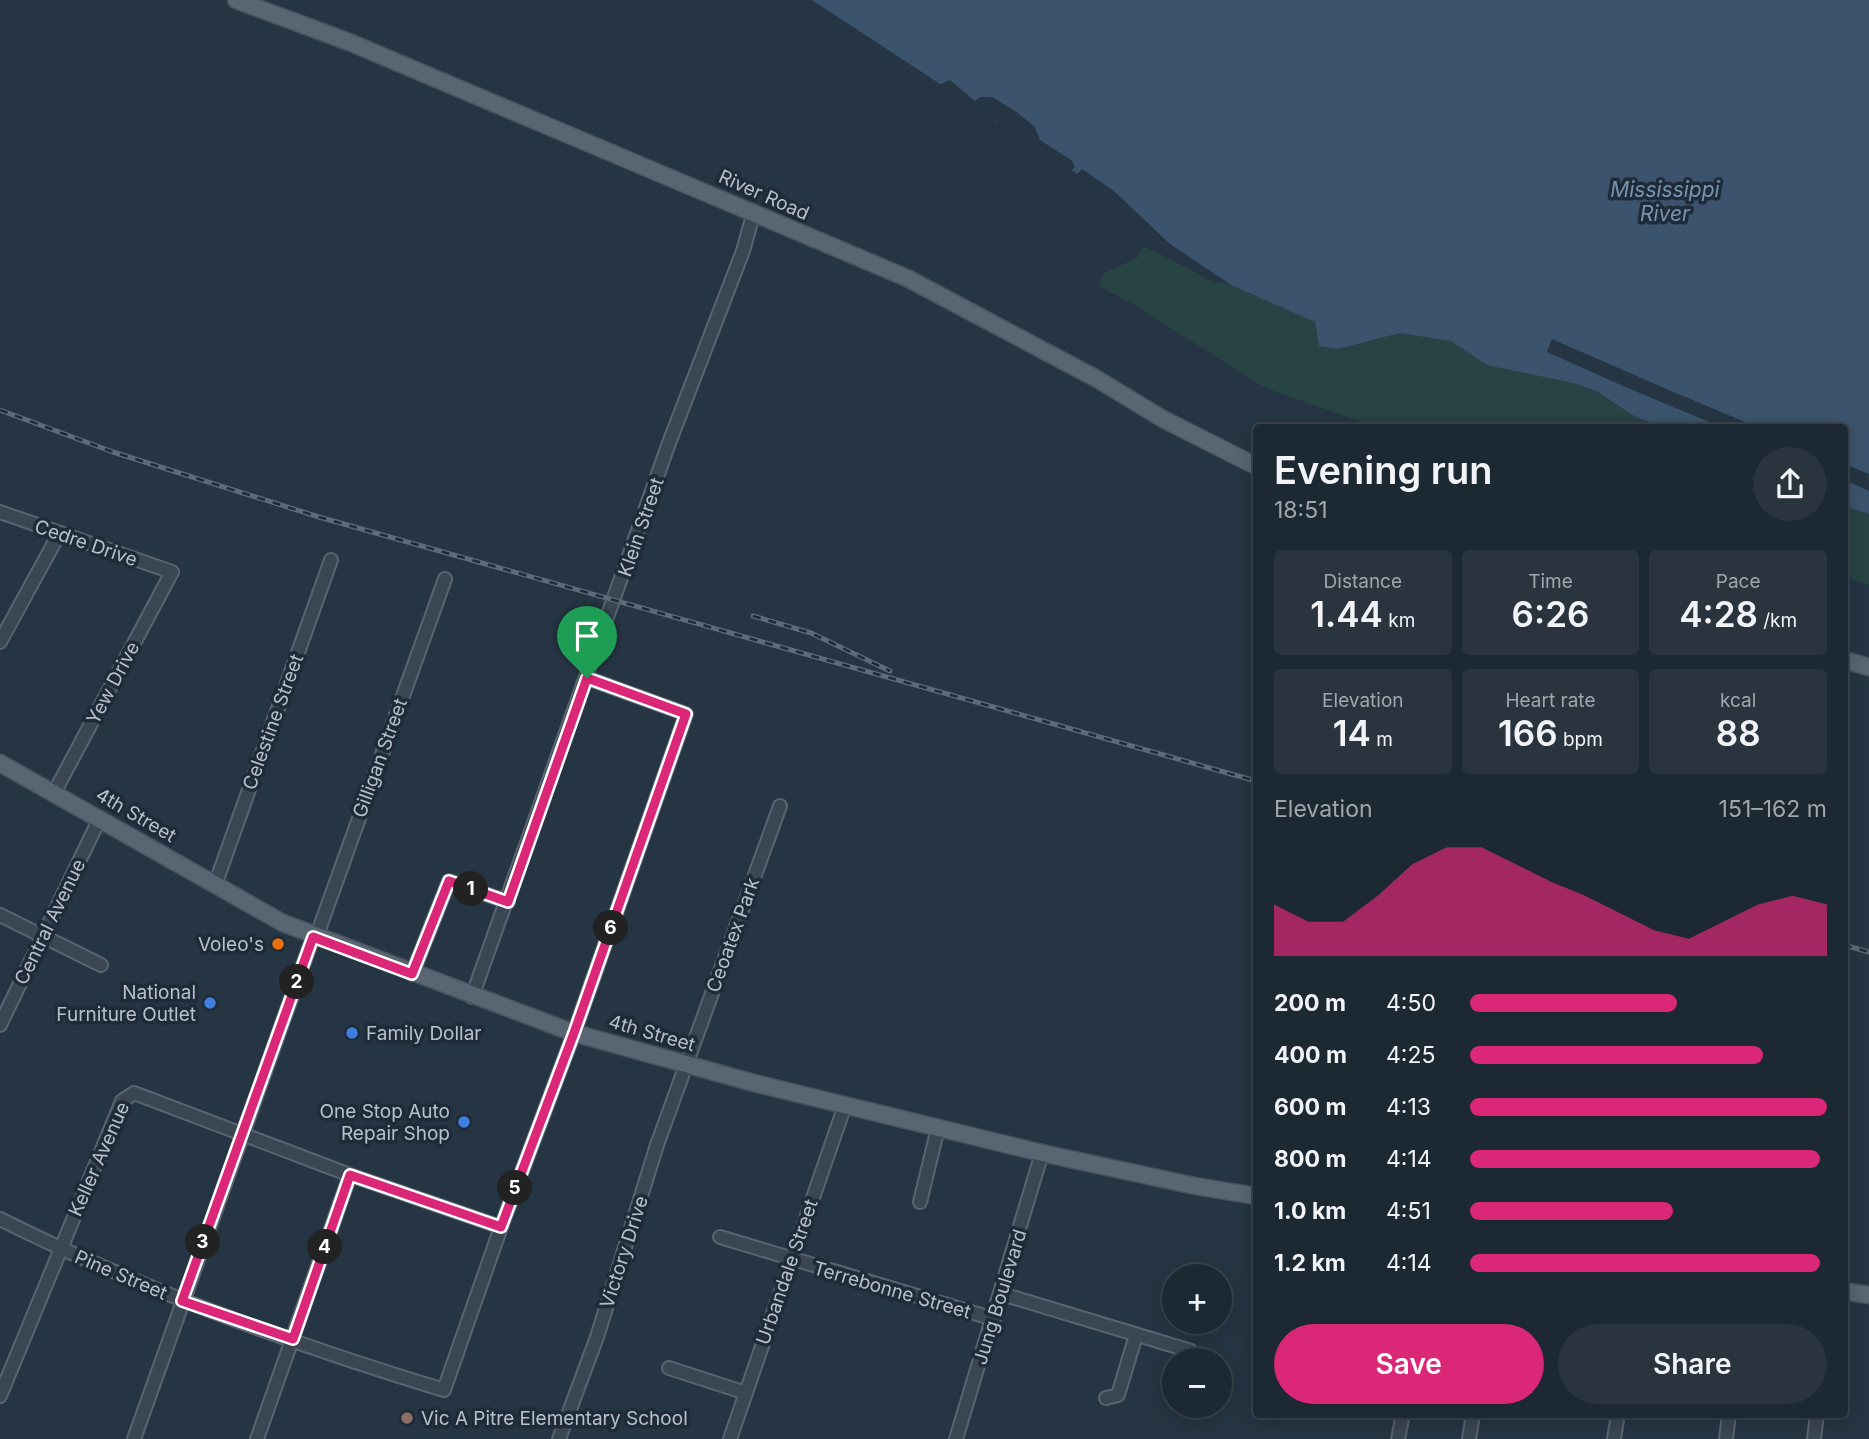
<!DOCTYPE html>
<html lang="en">
<head>
<meta charset="utf-8">
<style>
	body { margin:0; font-family:Inter,sans-serif; background:#29343e; color:#f1f3f6; height:100vh; display:flex; flex-direction:column; font-size:26px; white-space:nowrap }
	* { box-sizing:border-box; margin:0 }
	p { font-size:23px; color:#a0a6ac }
	.icon { flex:none; width:38px; height:38px; fill:none; stroke:currentColor; stroke-width:2; stroke-linecap:round; stroke-linejoin:round }
	.map { position:relative; flex:1; overflow:hidden }
	.details { position:absolute; left:1253px; top:424px; width:595px; height:994px; display:flex; flex-direction:column; background:#1c2832; border-radius:7px; box-shadow:0 4px 18px #0003,0 0 0 2px #3a444d }
	.details>* { flex:none }
	.fabs { position:absolute; left:1162px; top:1264px; display:grid; gap:14px }
	.fabs a { display:grid; place-items:center; width:70px; height:70px; border-radius:50%; background:#1c2832; box-shadow:0 4px 18px #0003,0 0 0 2px #3a444d; font-size:35px }
	.pin { position:absolute; display:grid; place-items:center; width:60px; height:60px; color:#fff; margin:-72px -30px; border-radius:50% 50% 50% 0; rotate:-45deg; box-shadow:0 0 7px #0007 }
	.pin .icon { rotate:45deg }
	.km { position:absolute; width:35px; height:35px; margin:-18px; border-radius:50%; background:#222; color:#fff; font-size:19px; line-height:35px; text-align:center }
	.round { display:grid; place-items:center; flex:none; width:74px; height:74px; border-radius:37px; background:#29343e }
	.headline { display:flex; align-items:center; justify-content:space-between; height:119px; padding:0 21px }
	h1 { font-size:38px; font-weight:600; line-height:52px }
	.figures { display:grid; grid-template-columns:repeat(3,1fr); gap:10px; height:119px; padding:7px 21px }
	.figures div { display:grid; align-content:center; border-radius:7px; background:#29343e; text-align:center }
	.figures b { font-size:35px; font-weight:600 }
	.figures small { font-size:19px; font-weight:400 }
	.figures p { font-size:19px }
	.chart { height:196px; padding:14px 21px }
	.chart p { display:flex; justify-content:space-between }
	.chart svg { width:100%; height:126px; margin-top:7px; fill:#db2777; opacity:.7 }
	.button { display:flex; gap:14px; margin-top:auto; padding:14px 21px }
	.button a { flex:1; height:80px; border-radius:42px; background:#db2777; color:#fff; font-size:28px; font-weight:600; line-height:80px; text-align:center }
	.button a+a { background:#29343e; color:#f1f3f6 }
	ul { padding:0 21px; list-style:none; font-size:23px }
	li { display:grid; grid-template-columns:112px 84px 1fr; align-items:center; height:52px }
	li i { height:18px; border-radius:9px; background:#db2777 }
	.map>svg:first-child { display:block }
	.green { fill:#284344 }
	.water { fill:#3b536c }
	.pier { fill:#263543 }
	.lines { fill:none; stroke-linecap:round; stroke-linejoin:round }
	.minor-casing { stroke:#586470; stroke-width:16 }
	.major-casing { stroke:#47525f; stroke-width:19 }
	.minor { stroke:#3a4652; stroke-width:12 }
	.major { stroke:#586572; stroke-width:16 }
	.rail-casing { stroke:#5c6b79; stroke-width:5 }
	.rail { stroke:#1f2b38; stroke-width:2.5; stroke-dasharray:8; stroke-linecap:butt }
	.route-casing { stroke:#fff; stroke-width:14 }
	.route { stroke:#db2777; stroke-width:9 }
	.food-dot { fill:#e8710a; stroke:#1f2b38; stroke-width:2.5 }
	.shop-dot { fill:#3f7fe0; stroke:#1f2b38; stroke-width:2.5 }
	.education-dot { fill:#8d6e63; stroke:#1f2b38; stroke-width:2.5 }
	.labels { text-anchor:middle; dominant-baseline:central; stroke-width:7; stroke-linejoin:round; paint-order:stroke }
	.street-label { font-size:19px; fill:#b7c1cc; stroke:#1f2b38 }
	.poi-label { font-size:19px; fill:#b7c1cc; stroke:#1f2b38; text-anchor:end }
	.water-label { font-size:21px; font-style:italic; fill:#7794b0; stroke:#1f2b38 }
</style>
</head>
<body>
<div class="map">
<svg width="1869" height="1439" viewBox="0 0 1869 1439">
	<rect width="100%" height="100%" fill="#263543"/>
	<path class="green" d="M1144,246L1212,281L1395,308L1681,427H1376L1265,388L1136,306L1099,286L1104,273L1137,258Z
		M1844,492L1869,500V585L1845,577Z"/>
	<path class="water" d="M812,0H1869V514L1845,506L1844,427H1663L1634,416L1598,392L1573,383L1487,365L1451,341L1400,333L1338,349L1319,346L1315,322L1183,264L1123,204Z"/>
	<path class="pier" d="M950,80L975,101L980,97H992L1015,111L1034,126L1040,140L1071,160L1075,167L1068,174L1017,141L996,120H986L937,86Z
		M1082,169L1114,191L1170,244L1231,285L1214,281L1175,262L1143,234L1120,207L1074,178Z
		M1552,339L1664,388L1757,427H1721L1623,386L1547,352Z
		M1845,464L1869,474V491L1845,480Z"/>
	<g class="lines">
		<defs>
			<path id="minor" d="M0,512L172,572L54,793
				M0,642L59,534
				M215,885L331,560
				M0,915L101,965
				M316,938L445,579
				M412,974L449,881L508,902
				M472,997L669,443L743,251L753,215
				M0,1025L100,818
				M920,1202L938,1128
				M0,1219C142,1290 292,1344 444,1390L501,1227L574,1033L686,714L587,678
				M720,1237L994,1319
				M1002,1294L1191,1351
				M669,1368L746,1393
				M0,1396L122,1101L134,1093L350,1175L501,1227
				M1106,1398L1118,1395L1136,1335
				M134,1439L313,937
				M257,1439L350,1175
				M559,1439L597,1337L657,1145L780,806
				M730,1439L845,1105
				M956,1439L1042,1153
				M1398,1439L1403,1414
				M1469,1439L1473,1414
				M1614,1439L1618,1414
				M1726,1439L1729,1414
				M1814,1439L1817,1414"/>
			<path id="major" d="M236,0L349,42L907,278L1097,379L1163,419L1256,466
				M1844,660L1869,667
				M0,763L283,923L574,1033L754,1083L1042,1153L1195,1186L1256,1196
				M1844,1291L1869,1295"/>
		</defs>
		<use href="#minor" class="minor-casing"/>
		<use href="#major" class="major-casing"/>
		<use href="#minor" class="minor"/>
		<use href="#major" class="major"/>
		<defs>
			<path id="rail" d="M0,410L113,452L319,517L1256,781
				M753,616L811,633L890,671
				M1844,945L1869,952"/>
		</defs>
		<use href="#rail" class="rail-casing"/>
		<use href="#rail" class="rail"/>
	</g>
	<g class="lines">
		<defs>
			<path id="route" d="M587,678L686,714L574,1033L501,1227L350,1175L293,1339L182,1301L313,937L412,974L449,881L508,902Z"/>
		</defs>
		<use href="#route" class="route-casing"/>
		<use href="#route" class="route"/>
	</g>
	<circle class="food-dot" cx="278" cy="944" r="7"/>
	<g class="shop-dot">
		<circle cx="210" cy="1003" r="7"/>
		<circle cx="352" cy="1033" r="7"/>
		<circle cx="464" cy="1122" r="7"/>
	</g>
	<circle class="education-dot" cx="407" cy="1418" r="7"/>
	<g class="labels">
		<g class="street-label">
			<text transform="translate(764 195) rotate(24)">River Road</text>
			<text transform="translate(641 527) rotate(-71)">Klein Street</text>
			<text transform="translate(86 543) rotate(19)">Cedre Drive</text>
			<text transform="translate(113 683) rotate(-62)">Yew Drive</text>
			<text transform="translate(273 722) rotate(-70)">Celestine Street</text>
			<text transform="translate(380 758) rotate(-70)">Gilligan Street</text>
			<text transform="translate(136 815) rotate(30)">4th Street</text>
			<text transform="translate(50 922) rotate(-64)">Central Avenue</text>
			<text transform="translate(733 935) rotate(-70)">Ceoatex Park</text>
			<text transform="translate(652 1033) rotate(16)">4th Street</text>
			<text transform="translate(99 1159) rotate(-66)">Keller Avenue</text>
			<text transform="translate(624 1252) rotate(-72)">Victory Drive</text>
			<text transform="translate(787 1272) rotate(-71)">Urbandale Street</text>
			<text transform="translate(121 1275) rotate(23)">Pine Street</text>
			<text transform="translate(892 1290) rotate(16)">Terrebonne Street</text>
			<text transform="translate(1000 1297) rotate(-73)">Jung Boulevard</text>
		</g>
		<g class="poi-label">
			<text x="264" y="944">Voleo's</text>
			<text x="196" y="992">National<tspan x="196" dy="22">Furniture Outlet</tspan></text>
			<text x="366" y="1033" text-anchor="start">Family Dollar</text>
			<text x="450" y="1111">One Stop Auto<tspan x="450" dy="22">Repair Shop</tspan></text>
			<text x="421" y="1418" text-anchor="start">Vic A Pitre Elementary School</text>
		</g>
		<g class="water-label">
			<text x="1665" y="189">Mississippi<tspan x="1665" dy="24">River</tspan></text>
		</g>
	</g>
</svg>
<div class="fabs">
<a>+</a>
<a>−</a>
</div>
<div class="pin" style="left:587px;top:678px;background:#1e9e55"><svg class="icon" aria-label="arrive" viewBox="0 0 24 24"><path d="M6 21V4h12l-3 4 3 4H6"/></svg></div>
<b class="km" style="left:471px;top:889px">1</b>
<b class="km" style="left:297px;top:982px">2</b>
<b class="km" style="left:203px;top:1242px">3</b>
<b class="km" style="left:325px;top:1247px">4</b>
<b class="km" style="left:515px;top:1188px">5</b>
<b class="km" style="left:611px;top:928px">6</b>
<section class="details">
<div class="headline"><div><h1>Evening run</h1><p>18:51</p></div><a class="round"><svg class="icon" aria-label="share" viewBox="0 0 24 24"><path d="M12 15V3M7 8l5-5 5 5M5 13v7h14v-7"/></svg></a></div>
<div class="figures">
<div><p>Distance</p><b>1.44<small> km</small></b></div>
<div><p>Time</p><b>6:26</b></div>
<div><p>Pace</p><b>4:28<small> /km</small></b></div>
</div>
<div class="figures">
<div><p>Elevation</p><b>14<small> m</small></b></div>
<div><p>Heart rate</p><b>166<small> bpm</small></b></div>
<div><p>kcal</p><b>88</b></div>
</div>
<div class="chart"><p><span>Elevation</span>151–162 m</p>
<svg viewBox="0 0 160 44" preserveAspectRatio="none"><path d="M0 44V26L10 32L20 32L30 23L40 12L50 6L60 6L70 12L80 18L90 23L100 29L110 35L120 38L130 32L140 26L150 23L160 26V44z"/></svg>
</div>
<ul>
<li><b>200 m</b>4:50<i style="width:58%"></i></li>
<li><b>400 m</b>4:25<i style="width:82%"></i></li>
<li><b>600 m</b>4:13<i style="width:100%"></i></li>
<li><b>800 m</b>4:14<i style="width:98%"></i></li>
<li><b>1.0 km</b>4:51<i style="width:57%"></i></li>
<li><b>1.2 km</b>4:14<i style="width:98%"></i></li>
</ul>
<div class="button"><a>Save</a><a>Share</a></div>
</section>
</div>
</body>
</html>
